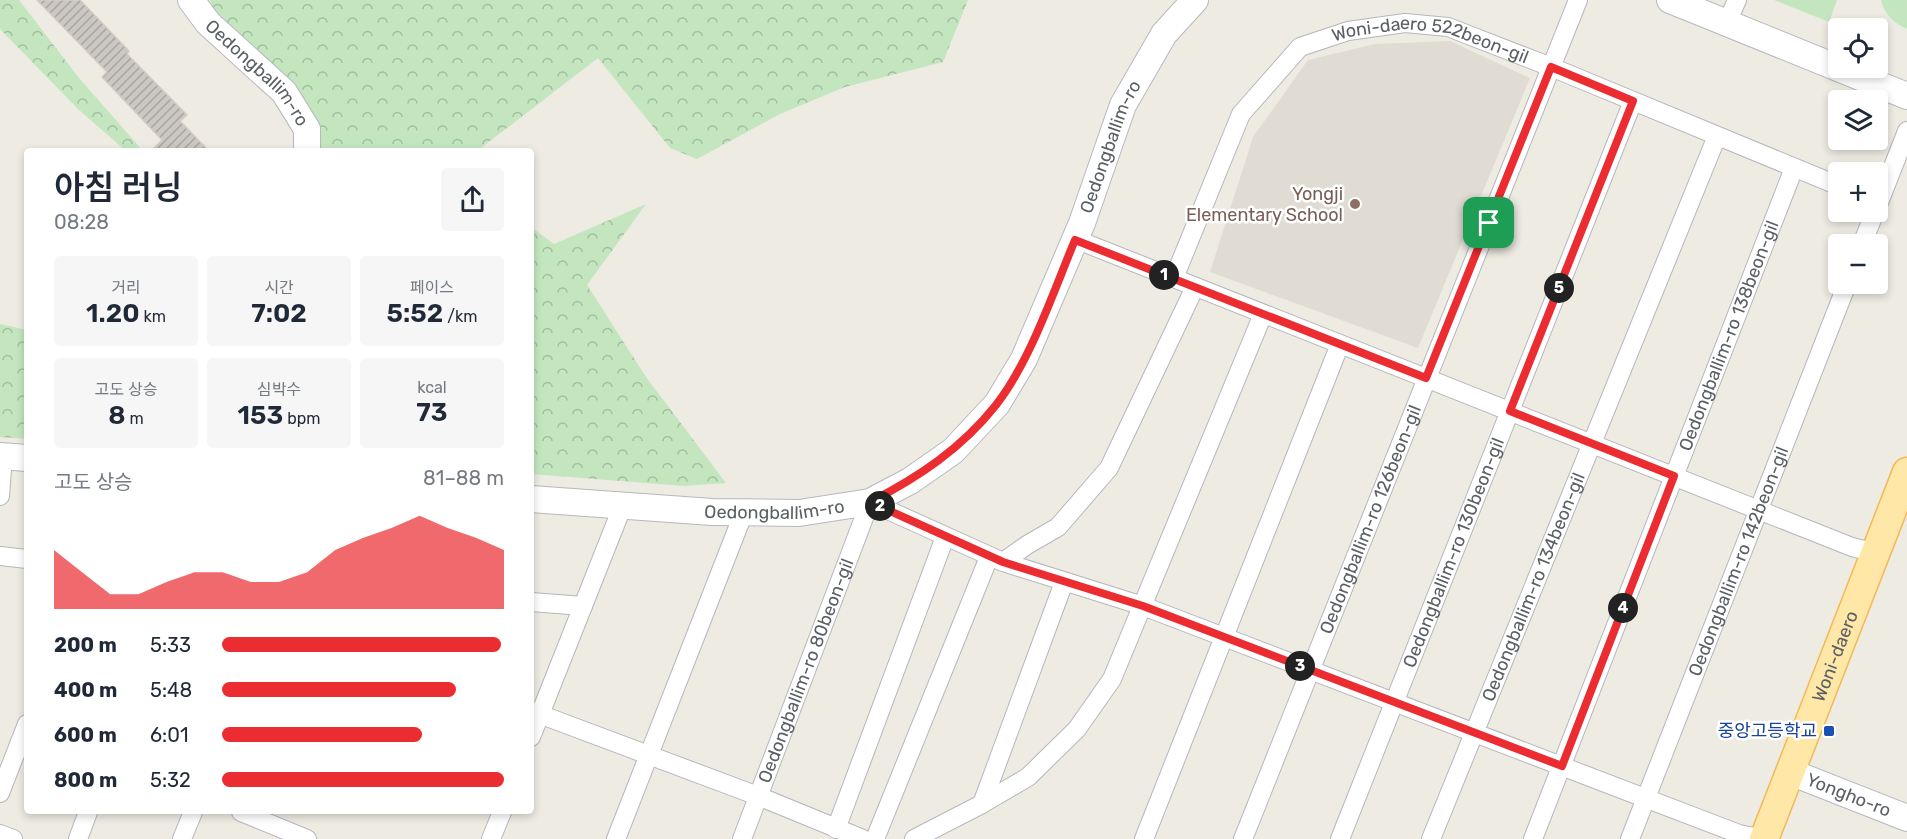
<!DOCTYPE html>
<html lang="ko">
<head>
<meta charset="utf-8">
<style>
	body { margin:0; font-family:Rubik,"Noto Sans KR",sans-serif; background:#f6f6f7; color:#1f2937; height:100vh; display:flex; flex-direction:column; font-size:22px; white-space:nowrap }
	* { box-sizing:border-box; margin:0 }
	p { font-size:20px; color:#747a83 }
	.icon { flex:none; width:33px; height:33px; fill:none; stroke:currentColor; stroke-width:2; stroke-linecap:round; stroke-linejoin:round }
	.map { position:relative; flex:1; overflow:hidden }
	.side { position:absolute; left:24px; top:148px; width:510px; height:666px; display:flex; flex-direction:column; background:#fff; border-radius:6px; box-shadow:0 3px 9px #0003 }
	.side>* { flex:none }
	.buttons { position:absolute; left:1828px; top:18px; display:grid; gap:12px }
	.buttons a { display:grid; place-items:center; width:60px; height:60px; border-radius:6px; background:#fff; box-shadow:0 3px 9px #0003; font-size:30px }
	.pin { position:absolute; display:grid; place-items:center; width:51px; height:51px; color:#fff; margin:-26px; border-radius:12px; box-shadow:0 3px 9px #0006 }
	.km { position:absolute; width:30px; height:30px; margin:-15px; border-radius:50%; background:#222; color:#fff; font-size:16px; line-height:30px; text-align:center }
	.round { display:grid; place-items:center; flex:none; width:63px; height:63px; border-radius:6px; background:#f6f6f7 }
	.head { display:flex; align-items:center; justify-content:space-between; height:102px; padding:0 30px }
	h1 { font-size:33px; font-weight:600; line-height:45px }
	.figures { display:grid; grid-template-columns:repeat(3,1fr); gap:9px; height:102px; padding:6px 30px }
	.figures div { display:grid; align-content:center; border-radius:6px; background:#f6f6f7; text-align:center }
	.figures b { font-size:26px; font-weight:600 }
	.figures small { font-size:16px; font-weight:400 }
	.figures p { font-size:16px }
	.chart { height:168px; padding:12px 30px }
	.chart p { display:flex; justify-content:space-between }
	.chart svg { width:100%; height:108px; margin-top:6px; fill:#eb2c30; opacity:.7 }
	ul { padding:0 30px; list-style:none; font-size:20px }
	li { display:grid; grid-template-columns:96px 72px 1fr; align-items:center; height:45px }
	li i { height:15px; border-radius:8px; background:#eb2c30 }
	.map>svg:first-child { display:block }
	.education { fill:#e0dcd4 }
	.forest { fill:url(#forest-crowns) }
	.pitch { fill:#c3e6bf }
	.building { fill:url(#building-hatch); stroke:#d3ccc1; stroke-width:1.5 }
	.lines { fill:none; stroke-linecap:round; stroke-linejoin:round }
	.street-casing { stroke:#b4b7bb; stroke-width:20 }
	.secondary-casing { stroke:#b5b9be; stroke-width:28 }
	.primary-casing { stroke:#f3b857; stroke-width:31 }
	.street { stroke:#fff; stroke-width:18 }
	.secondary { stroke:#fff; stroke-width:26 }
	.primary { stroke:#ffe8a7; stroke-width:28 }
	.route-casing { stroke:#fff; stroke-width:12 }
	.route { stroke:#eb2c30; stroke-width:8 }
	.education-dot { fill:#8d6e63; stroke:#fff; stroke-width:2 }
	.transit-dot { fill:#1a4fb4; stroke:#fff; stroke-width:2 }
	.labels { text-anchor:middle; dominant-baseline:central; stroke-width:5; stroke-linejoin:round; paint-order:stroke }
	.street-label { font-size:18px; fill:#5b6064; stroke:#fff }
	.education-label { font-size:18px; fill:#785e54; stroke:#fff; text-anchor:end }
	.transit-label { font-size:18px; fill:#164399; stroke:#fff; text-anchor:end }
</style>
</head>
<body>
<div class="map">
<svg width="1907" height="839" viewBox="0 0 1907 839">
	<defs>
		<pattern id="forest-crowns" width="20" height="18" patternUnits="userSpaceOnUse" patternTransform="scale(1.5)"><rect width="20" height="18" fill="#c3e6bf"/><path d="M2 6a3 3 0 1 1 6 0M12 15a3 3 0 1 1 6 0" fill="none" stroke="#a1be9f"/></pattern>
		<pattern id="building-hatch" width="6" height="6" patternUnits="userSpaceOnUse" patternTransform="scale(1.5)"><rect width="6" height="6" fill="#cbc7c2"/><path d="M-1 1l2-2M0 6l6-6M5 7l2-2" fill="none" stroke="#a8a5a1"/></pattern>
	</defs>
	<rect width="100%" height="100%" fill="#eeebe3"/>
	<path class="education" d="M1450,41L1530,78L1418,348L1210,272L1253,137L1308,60L1375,44Z"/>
	<path class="forest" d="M0,0H19L79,78L143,151H126L78,109L0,29Z
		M210,0H968L943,62L845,87L780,114L697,159L670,148L598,58L477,151H323L213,8Z
		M646,204L587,285L646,377L726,483L684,486L531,474V227L554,244Z
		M0,324L27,330V439L0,437Z"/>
	<path class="pitch" d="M1774,0H1837L1829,22Z
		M1881,0H1907V29C1894,23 1884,14 1881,0Z"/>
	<path class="building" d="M37,0H80L129,51L127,54L187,115L180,121L210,152H150L162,140L102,77L107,72Z"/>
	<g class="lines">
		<defs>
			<g id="street">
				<path d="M1727,23L1737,0"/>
				<path d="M1878,205L1907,131"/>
				<path d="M1075,239L1852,547L1876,553"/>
				<path d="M1862,244L1875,212"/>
				<path id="s1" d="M1174,278L1241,114L1300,47L1348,31L1405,23L1448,27L1551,67L1839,186"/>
				<path d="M0,496L3,456"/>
				<path d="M0,556L27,559"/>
				<path d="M1003,562L1027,545L1058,527L1109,468L1195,287"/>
				<path d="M531,602L583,606"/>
				<path d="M531,711L758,796L863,839"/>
				<path d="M531,737L623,505"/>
				<path d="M0,793L27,724"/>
				<path d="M982,804L1064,582"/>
				<path d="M241,812L307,839"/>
				<path d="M836,829L945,537"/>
				<path d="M0,834L13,839"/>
				<path d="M78,839L88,812"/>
				<path d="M182,839L193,812"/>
				<path d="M491,839L502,812"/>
				<path d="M616,839L744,512"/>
				<path id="s2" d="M742,839L870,502L1003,562L1143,606L1739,834L1764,839"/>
				<path d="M875,839L989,557"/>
				<path d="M914,839L982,804L1028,777L1077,729L1112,679L1263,314"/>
				<path d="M1144,839L1340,344"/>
				<path id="s3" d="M1243,839L1578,0"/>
				<path id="s4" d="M1340,839L1633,101"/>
				<path id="s5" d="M1431,839L1717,136"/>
				<path id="s6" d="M1533,839L1794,168"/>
				<path id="s7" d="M1630,839L1847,284"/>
			</g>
			<g id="secondary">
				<path id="s8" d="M191,0L208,23L284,92L307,129V152"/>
				<path d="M1670,0L1907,96"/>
				<path d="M0,456L27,458"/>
				<path id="s9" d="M531,499L712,512L799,513L870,502L910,481L953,451L997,404L1024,359L1082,223L1123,105L1164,34L1195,0"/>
				<path id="s10" d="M1790,772L1907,818"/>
			</g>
			<g id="primary">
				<path id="s11" d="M1764,839L1907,472"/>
			</g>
		</defs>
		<use href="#street" class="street-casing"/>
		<use href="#secondary" class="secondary-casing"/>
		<use href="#primary" class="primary-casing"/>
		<use href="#street" class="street"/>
		<use href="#secondary" class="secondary"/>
		<use href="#primary" class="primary"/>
	</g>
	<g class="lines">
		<defs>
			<path id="route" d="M1551,67L1633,101L1510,411L1674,476L1562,766L1143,606L1003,562L870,502C919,477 962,448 996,405C1030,362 1054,290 1075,240L1426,378Z"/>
		</defs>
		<use href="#route" class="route-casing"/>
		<use href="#route" class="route"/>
	</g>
	<circle class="education-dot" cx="1355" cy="204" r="6"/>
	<rect class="transit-dot" x="1823" y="725" width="12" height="12" rx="3"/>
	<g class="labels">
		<g class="street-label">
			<text stroke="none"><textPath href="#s1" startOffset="402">Woni-daero 522beon-gil</textPath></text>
			<text stroke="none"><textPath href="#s8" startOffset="99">Oedongballim-ro</textPath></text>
			<text stroke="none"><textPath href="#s9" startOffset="784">Oedongballim-ro</textPath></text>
			<text stroke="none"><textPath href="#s6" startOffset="540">Oedongballim-ro 138beon-gil</textPath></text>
			<text stroke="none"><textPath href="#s9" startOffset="244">Oedongballim-ro</textPath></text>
			<text stroke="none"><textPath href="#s3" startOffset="344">Oedongballim-ro 126beon-gil</textPath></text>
			<text stroke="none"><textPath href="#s4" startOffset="308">Oedongballim-ro 130beon-gil</textPath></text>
			<text stroke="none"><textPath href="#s7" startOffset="298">Oedongballim-ro 142beon-gil</textPath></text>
			<text stroke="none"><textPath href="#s5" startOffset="272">Oedongballim-ro 134beon-gil</textPath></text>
			<text stroke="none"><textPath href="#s11" startOffset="196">Woni-daero</textPath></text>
			<text stroke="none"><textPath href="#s2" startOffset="180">Oedongballim-ro 80beon-gil</textPath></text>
			<text stroke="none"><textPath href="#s10" startOffset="63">Yongho-ro</textPath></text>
		</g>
		<g class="education-label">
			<text x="1343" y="194">Yongji<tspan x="1343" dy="21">Elementary School</tspan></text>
		</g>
		<g class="transit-label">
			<text x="1817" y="731">중앙고등학교</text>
		</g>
	</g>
</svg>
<div class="buttons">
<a><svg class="icon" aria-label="locate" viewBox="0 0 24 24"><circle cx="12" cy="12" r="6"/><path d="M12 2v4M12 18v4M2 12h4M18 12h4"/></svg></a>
<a><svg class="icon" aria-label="layers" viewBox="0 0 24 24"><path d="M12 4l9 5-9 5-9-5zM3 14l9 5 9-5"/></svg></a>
<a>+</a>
<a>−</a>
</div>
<div class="pin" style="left:1489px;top:223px;background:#1e9e55"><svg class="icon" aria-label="arrive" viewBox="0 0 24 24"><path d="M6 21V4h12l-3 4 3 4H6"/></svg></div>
<b class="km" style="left:1164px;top:275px">1</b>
<b class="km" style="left:880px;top:506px">2</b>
<b class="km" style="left:1300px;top:666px">3</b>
<b class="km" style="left:1623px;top:608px">4</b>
<b class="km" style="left:1559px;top:288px">5</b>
<section class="side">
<div class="head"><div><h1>아침 러닝</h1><p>08:28</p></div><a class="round"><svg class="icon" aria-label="share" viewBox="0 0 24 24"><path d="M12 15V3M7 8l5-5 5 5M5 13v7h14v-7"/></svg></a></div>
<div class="figures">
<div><p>거리</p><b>1.20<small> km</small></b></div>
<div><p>시간</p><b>7:02</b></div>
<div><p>페이스</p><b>5:52<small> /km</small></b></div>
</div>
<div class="figures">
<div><p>고도 상승</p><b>8<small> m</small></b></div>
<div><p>심박수</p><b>153<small> bpm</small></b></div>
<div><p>kcal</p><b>73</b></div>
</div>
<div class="chart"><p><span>고도 상승</span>81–88 m</p>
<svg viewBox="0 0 160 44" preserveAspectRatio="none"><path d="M0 44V20L10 29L20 38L30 38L40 33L50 29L60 29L70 33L80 33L90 29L100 20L110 15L120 11L130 6L140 11L150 15L160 20V44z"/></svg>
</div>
<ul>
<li><b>200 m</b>5:33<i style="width:99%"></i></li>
<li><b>400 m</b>5:48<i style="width:83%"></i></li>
<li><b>600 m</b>6:01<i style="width:71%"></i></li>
<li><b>800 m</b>5:32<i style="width:100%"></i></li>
</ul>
</section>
</div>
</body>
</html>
